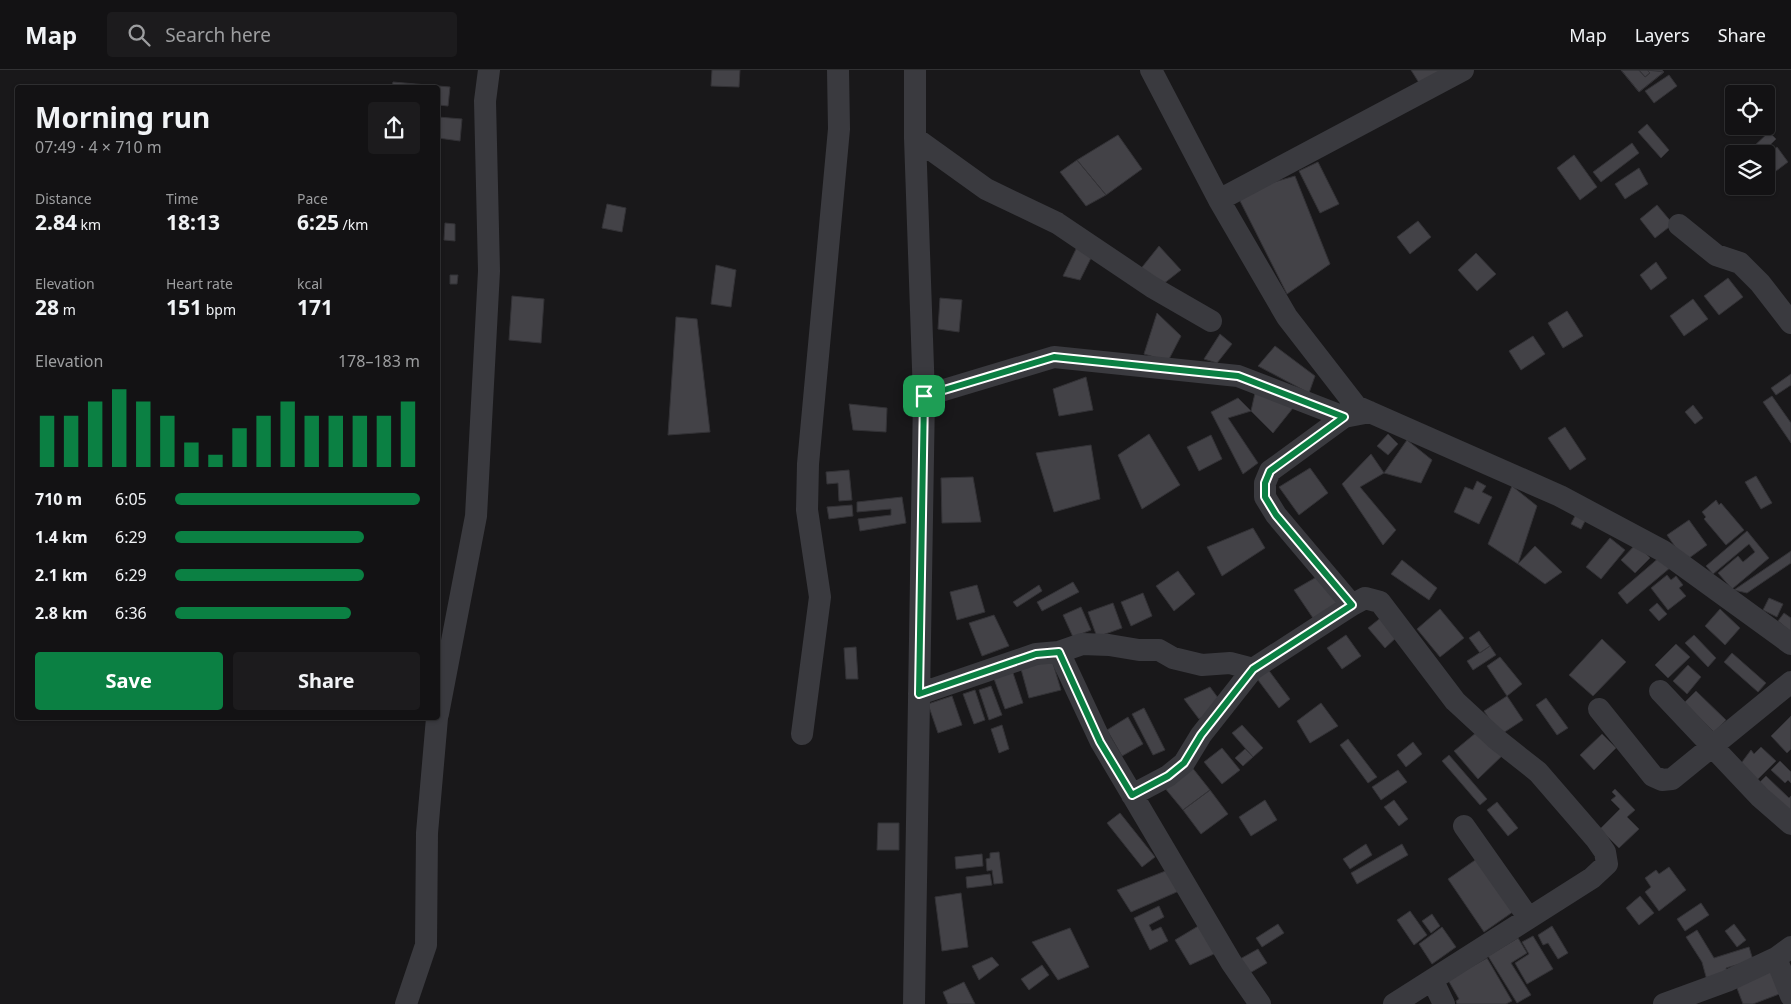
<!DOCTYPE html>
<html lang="en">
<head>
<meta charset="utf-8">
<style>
	body { margin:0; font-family:"Noto Sans",sans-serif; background:#1c1b1d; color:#f1f3f6; height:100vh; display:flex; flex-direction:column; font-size:19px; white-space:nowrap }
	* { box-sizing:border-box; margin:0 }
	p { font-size:16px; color:#9d9ea0 }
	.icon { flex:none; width:28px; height:28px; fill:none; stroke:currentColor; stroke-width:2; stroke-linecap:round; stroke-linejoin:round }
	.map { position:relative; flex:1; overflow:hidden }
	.panel { position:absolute; left:15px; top:15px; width:425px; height:635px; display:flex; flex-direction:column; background:#131214; border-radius:5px; box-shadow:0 1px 4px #0004,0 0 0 1px #323234 }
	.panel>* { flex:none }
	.buttons { position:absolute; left:1725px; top:15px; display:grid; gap:10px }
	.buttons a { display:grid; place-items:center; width:50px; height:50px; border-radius:5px; background:#131214; box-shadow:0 1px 4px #0004,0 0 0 1px #323234; font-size:25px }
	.pin { position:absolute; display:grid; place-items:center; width:42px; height:42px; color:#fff; margin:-21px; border-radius:10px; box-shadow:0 2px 8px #0006 }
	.round { display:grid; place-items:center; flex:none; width:52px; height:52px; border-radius:5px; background:#1c1b1d }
	.summary { display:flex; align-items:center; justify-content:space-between; height:85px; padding:0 20px }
	h1 { font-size:28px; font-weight:700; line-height:38px }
	.figures { display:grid; grid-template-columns:repeat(3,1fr); gap:8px; height:85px; padding:5px 20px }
	.figures div { display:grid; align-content:center }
	.figures b { font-size:21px; font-weight:700 }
	.figures small { font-size:14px; font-weight:400 }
	.figures p { font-size:14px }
	.chart { height:140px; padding:10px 20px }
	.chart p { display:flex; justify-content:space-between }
	.chart svg { width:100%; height:90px; margin-top:5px; stroke:#0b8043; stroke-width:6 }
	.primary-button { display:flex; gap:10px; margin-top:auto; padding:10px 20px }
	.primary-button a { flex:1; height:58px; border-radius:5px; background:#0b8043; color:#fff; font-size:20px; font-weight:700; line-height:58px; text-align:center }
	.primary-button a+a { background:#1c1b1d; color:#f1f3f6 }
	ul { padding:0 20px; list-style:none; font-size:16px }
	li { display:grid; grid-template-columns:80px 60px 1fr; align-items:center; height:38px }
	li i { height:12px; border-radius:6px; background:#0b8043 }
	header { display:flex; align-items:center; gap:30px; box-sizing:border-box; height:70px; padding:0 25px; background:#131214; border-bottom:1px solid #323234 }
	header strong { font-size:24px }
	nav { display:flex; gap:28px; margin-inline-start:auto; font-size:18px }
	.search { width:350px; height:45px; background:#1c1b1d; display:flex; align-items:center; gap:12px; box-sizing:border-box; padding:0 18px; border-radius:5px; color:#9d9ea0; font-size:19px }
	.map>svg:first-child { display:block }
	.building { fill:#434247; stroke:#333236 }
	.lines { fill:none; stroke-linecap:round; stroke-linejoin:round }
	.minor { stroke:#3a3a3f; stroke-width:22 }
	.route-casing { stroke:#fff; stroke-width:10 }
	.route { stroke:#0b8043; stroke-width:6 }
</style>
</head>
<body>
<header>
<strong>Map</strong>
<div class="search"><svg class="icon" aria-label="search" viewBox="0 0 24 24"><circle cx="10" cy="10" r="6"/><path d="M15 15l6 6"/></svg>Search here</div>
<nav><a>Map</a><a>Layers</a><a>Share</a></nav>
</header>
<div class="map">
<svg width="1791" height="934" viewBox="0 0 1791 934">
	<rect width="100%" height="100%" fill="#19181a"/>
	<path class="building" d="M712,0H740L739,17L711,16Z
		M1411,0H1441L1421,16Z
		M1621,0H1639L1645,7L1650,3L1647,0L1664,2L1639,22Z
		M1621,0H1662L1664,2L1639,22Z
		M1639,0H1647L1650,3L1645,7Z
		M1669,5L1677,16L1654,33L1645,21Z
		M393,12L450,17L448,36L438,35V18H392Z
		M438,47L462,49L460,71L438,68Z
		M1647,54L1669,80L1661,88L1638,62Z
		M1769,62L1776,69L1761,84H1755L1751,79Z
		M1118,65L1142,99L1106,125L1077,90Z
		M1632,73L1639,83L1601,112L1593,102Z
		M1777,77L1788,92L1768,107L1766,85Z
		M1574,85L1597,117L1580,130L1557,98Z
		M1077,90L1106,125L1086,136L1060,102Z
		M1318,92L1339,134L1320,143L1299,101Z
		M1639,98L1648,114L1625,129L1615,114Z
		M1295,106L1330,194L1287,224L1236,123Z
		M607,134L626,138L622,162L602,158Z
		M1657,135L1673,154L1655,168L1640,149Z
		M1418,151L1431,167L1410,184L1397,167Z
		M445,153L455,154V171L444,170Z
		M1159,176L1181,200L1158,218L1139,201Z
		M1077,177L1092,186L1080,210L1063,206Z
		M1476,183L1496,204L1477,221L1458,200Z
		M1656,192L1667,208L1651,220L1640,205Z
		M716,195L736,200L731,237L711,234Z
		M450,205H458L457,214H450Z
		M1728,208L1743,227L1719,245L1704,226Z
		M512,226L544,229L541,273L509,270Z
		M940,228L962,230L959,262L938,259Z
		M1693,229L1708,249L1684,266L1670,246Z
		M1567,241L1583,266L1563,278L1548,253Z
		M1157,243L1181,266L1168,291L1144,284Z
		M676,247L697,249L710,362L668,365Z
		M1220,264L1232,274L1217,293L1204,289Z
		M1533,266L1545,284L1521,300L1509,281Z
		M1275,276L1315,306L1309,323L1258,296Z
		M1791,304V315L1776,325L1771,318Z
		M1086,307L1093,340L1059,346L1053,319Z
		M1257,314L1293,338L1273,363L1251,341Z
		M1772,326L1791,353V373L1763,332Z
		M1238,328L1251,341L1228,348L1258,393L1243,404L1211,342Z
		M849,334L887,338L886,362L853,360Z
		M1693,335L1703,348L1695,354L1685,342Z
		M1565,357L1586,389L1570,400L1548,368Z
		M1149,364L1180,415L1142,439L1118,385Z
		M1388,364L1398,374L1388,385L1377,376Z
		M1211,365L1222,389L1199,401L1187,377Z
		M1407,370L1432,390L1421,413L1384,403Z
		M1091,375L1100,429L1054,442L1036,383Z
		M1371,384L1384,403L1360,417L1396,460L1383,475L1342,414Z
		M1310,398L1328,423L1299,445L1279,417Z
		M849,400L852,430L839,431L838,413L827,414L826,402Z
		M1756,406L1772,433L1761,439L1745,412Z
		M973,407L981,452L942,453L941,408Z
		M1477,411L1486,416L1482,422L1492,427L1479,454L1454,442L1465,417L1473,420Z
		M1512,416L1537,436L1518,494L1488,474Z
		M902,427L906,453L860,461L858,449L891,445V439L857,442V432Z
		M1716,430L1719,435L1721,433L1744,460L1726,475L1704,449L1706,447L1702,442Z
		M852,435L853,446L829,449L827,437Z
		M1576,444L1586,449L1581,459L1571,454Z
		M1689,450L1707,475L1685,491L1667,465Z
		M1253,458L1265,478L1222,506L1207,477Z
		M1747,461L1769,488L1732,519L1718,503L1738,486L1743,492L1755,482L1749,474L1713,504L1706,496Z
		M1610,468L1625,480L1601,509L1586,497Z
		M1636,474L1650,488L1635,503L1621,490Z
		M1535,476L1562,502L1545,514L1518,494Z
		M1791,481V493L1747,523L1734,520Z
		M1661,486L1671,497L1627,534L1618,523Z
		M1402,490L1437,518L1429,530L1391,504Z
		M1178,501L1195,524L1174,541L1156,516Z
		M1320,505L1343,535L1315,551L1294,520Z
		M1667,505L1671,510L1676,506L1683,515L1679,518L1686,526L1668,540L1651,518Z
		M1073,512L1079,522L1042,541L1037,532Z
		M977,515L985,542L957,550L950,522Z
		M1039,515L1042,521L1017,537L1013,532Z
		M1143,523L1152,546L1131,556L1121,532Z
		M1769,528L1783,534L1777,547L1763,540Z
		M1113,533L1122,558L1097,567L1088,542Z
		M1657,533L1667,544L1659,551L1649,540Z
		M1081,537L1091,560L1073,567L1063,545Z
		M1440,539L1464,568L1440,587L1417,559Z
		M1720,539L1740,558L1725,575L1705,556Z
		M1784,543L1791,548V562L1778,551Z
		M994,545L1009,576L982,586L969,553Z
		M1383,546L1398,566L1385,578L1368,558Z
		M1479,561L1490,576L1480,583L1469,568Z
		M1346,565L1361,586L1342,599L1327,578Z
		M1694,565L1716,588L1708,597L1685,573Z
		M1602,569L1626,592L1593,626L1569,605Z
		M1676,574L1690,587L1668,608L1655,595Z
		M1490,576L1496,585L1473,600L1467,591Z
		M856,577L858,609H846L844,578Z
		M1732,583L1766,613L1758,622L1724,592Z
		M1500,587L1522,614L1507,626L1487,596Z
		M1052,590L1061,620L1029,628L1021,599Z
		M1688,595L1701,607L1687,624L1673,611Z
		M1267,598L1290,629L1279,638L1255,606Z
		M1012,600L1023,633L1005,639L993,606Z
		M991,616L1002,645L989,650L979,620Z
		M1210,617L1224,636L1199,649L1184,629Z
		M975,620L985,650L974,654L963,624Z
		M1696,621L1726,650L1714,662L1684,633Z
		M952,626L962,655L938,663L928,634Z
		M1507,626L1523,650L1500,665L1484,641Z
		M1546,628L1568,658L1557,665L1536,635Z
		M1321,633L1338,656L1310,673L1297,651Z
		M1144,638L1165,680L1153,685L1132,644Z
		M1791,646V679L1787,683L1771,666Z
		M1128,647L1143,674L1122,686L1107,660Z
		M1002,655L1009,679L999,683L991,659Z
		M1242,655L1263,678L1253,687L1232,663Z
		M1477,662L1505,683L1478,709L1454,681Z
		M1602,664L1616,678L1594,700L1580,685Z
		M1348,669L1377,707L1368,713L1340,675Z
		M1413,672L1422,684L1406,697L1397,685Z
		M1761,677L1776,691L1755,712L1739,696L1751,680L1754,684Z
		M1222,678L1240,700L1222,714L1204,692Z
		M1245,679L1253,687L1243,696L1235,688Z
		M1449,685L1487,729L1480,735L1442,691Z
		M1780,691L1791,702V713L1788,710L1785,713L1771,700Z
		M1191,696L1210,720L1183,740L1164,717Z
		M1398,700L1407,712L1381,730L1372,717Z
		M1766,706L1789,728L1791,726V743L1756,716Z
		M1615,719L1635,740L1627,747L1639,759L1619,778L1600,759L1620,739L1611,730L1616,726L1612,722Z
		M1210,720L1228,744L1201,764L1183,740Z
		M1265,730L1277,750L1251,766L1239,747Z
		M1394,730L1408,749L1399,756L1384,737Z
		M1497,732L1518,758L1508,766L1487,740Z
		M1120,743L1155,787L1142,797L1107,753Z
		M878,753H899V780H877Z
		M1366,774L1372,785L1350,799L1343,789Z
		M1402,774L1408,785L1357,814L1351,803Z
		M999,782L1003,813L994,814L992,800L987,801L986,789L990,788V783Z
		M982,784L983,796L956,799L955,787Z
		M1481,786L1517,839L1484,862L1448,809Z
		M1669,797L1686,820L1659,841L1645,822L1651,817L1645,808L1656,800L1659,804Z
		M1168,800L1179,821L1131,842L1117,820Z
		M990,804L992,815L967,818L966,807Z
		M961,823L968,877L942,881L935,827Z
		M1640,826L1654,843L1639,855L1626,838Z
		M1701,833L1709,845L1685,861L1677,849Z
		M1159,836L1164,847L1149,855L1152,861L1161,857L1168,871L1150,880L1134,848Z
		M1410,841L1427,865L1414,875L1397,850Z
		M1432,844L1440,856L1431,863L1422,851Z
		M1278,854L1284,863L1262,877L1256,868Z
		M1734,854L1746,870L1737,877L1725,861Z
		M1200,855L1216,883L1190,895L1175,870Z
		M1552,856L1568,883L1558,889L1548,873L1543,875L1538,865Z
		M1442,857L1456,877L1432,894L1419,874Z
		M1070,858L1089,897L1058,910L1032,872Z
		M1697,860L1714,888L1749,877L1753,890L1726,898L1729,908L1708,914L1702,892L1686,867Z
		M1533,866L1553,899L1527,914L1515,893L1529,884L1522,872Z
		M1518,868L1527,883L1511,893L1531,925L1517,933L1488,886Z
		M1258,879L1267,893L1248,904L1240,889Z
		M992,887L999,895L979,910L972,896Z
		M1487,888L1512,931L1506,934H1457L1456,931L1459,929L1448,910Z
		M1042,895L1049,905L1029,920L1021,909Z
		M1772,898L1782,923L1753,934H1743L1735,913Z
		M964,912L975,934H948L943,922Z"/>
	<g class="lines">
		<path class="minor" d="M1151,0L1219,130L1287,247L1356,336L1560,426L1663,481L1791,574
			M915,68L986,119L1057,153L1152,217L1211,251
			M1219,130L1463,0
			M1679,155L1716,185L1740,193L1760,213L1791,253
			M924,326L1054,287L1238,306L1344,347L1370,342
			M1344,347L1270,401L1265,413V427L1276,445L1352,535
			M1059,582L1082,574L1109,575L1139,580H1159L1173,588L1202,595L1230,593L1253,599
			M1660,621L1760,727L1791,754
			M919,624L1036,584L1059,582L1101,672L1231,892L1260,934
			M1599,639L1653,706L1662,710L1672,709L1791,612
			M438,644L476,446L489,201L485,31L489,0
			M802,664L820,527L807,440L808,394L839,59L838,0
			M1132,725L1168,706L1184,693L1201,665L1253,599L1352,535L1365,528L1380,532L1455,631L1495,668L1538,702L1596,769L1605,782L1607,794L1592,808L1394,934
			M1464,756L1528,847
			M1776,888L1791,926
			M1433,911L1444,934
			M406,934L426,875L427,763L437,648
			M914,934L924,326L915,68V0
			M1664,934L1727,911L1776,888L1791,877"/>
	</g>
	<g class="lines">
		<defs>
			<path id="route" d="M1054,287L1238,306L1344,347L1270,401L1265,413V427L1276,445L1352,535L1253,599L1201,665L1184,693L1168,706L1132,725L1100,672L1059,582L1036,584L919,624L924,326Z"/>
		</defs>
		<use href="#route" class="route-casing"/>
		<use href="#route" class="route"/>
	</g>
</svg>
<div class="buttons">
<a><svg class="icon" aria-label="locate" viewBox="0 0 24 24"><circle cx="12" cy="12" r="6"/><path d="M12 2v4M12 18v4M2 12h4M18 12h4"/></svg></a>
<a><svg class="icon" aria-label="layers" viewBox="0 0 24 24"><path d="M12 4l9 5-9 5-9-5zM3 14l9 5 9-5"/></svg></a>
</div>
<div class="pin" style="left:924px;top:326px;background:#1e9e55"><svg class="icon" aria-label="arrive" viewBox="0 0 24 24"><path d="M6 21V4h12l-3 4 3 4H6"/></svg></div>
<section class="panel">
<div class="summary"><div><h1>Morning run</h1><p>07:49 · 4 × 710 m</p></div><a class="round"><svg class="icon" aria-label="share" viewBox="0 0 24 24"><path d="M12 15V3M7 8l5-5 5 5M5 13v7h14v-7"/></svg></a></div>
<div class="figures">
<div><p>Distance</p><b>2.84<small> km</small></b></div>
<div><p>Time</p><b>18:13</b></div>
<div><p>Pace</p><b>6:25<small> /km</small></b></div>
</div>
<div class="figures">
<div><p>Elevation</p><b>28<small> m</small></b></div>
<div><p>Heart rate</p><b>151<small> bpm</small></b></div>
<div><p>kcal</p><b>171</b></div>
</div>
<div class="chart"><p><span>Elevation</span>178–183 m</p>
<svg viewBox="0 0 160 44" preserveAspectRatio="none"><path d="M5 44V19M15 44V19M25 44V12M35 44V6M45 44V12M55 44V19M65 44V32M75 44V38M85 44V25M95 44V19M105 44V12M115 44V19M125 44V19M135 44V19M145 44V19M155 44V12"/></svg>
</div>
<ul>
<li><b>710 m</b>6:05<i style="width:100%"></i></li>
<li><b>1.4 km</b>6:29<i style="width:77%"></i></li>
<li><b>2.1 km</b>6:29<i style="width:77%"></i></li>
<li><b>2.8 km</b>6:36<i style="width:72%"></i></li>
</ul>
<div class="primary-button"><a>Save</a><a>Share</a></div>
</section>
</div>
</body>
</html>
